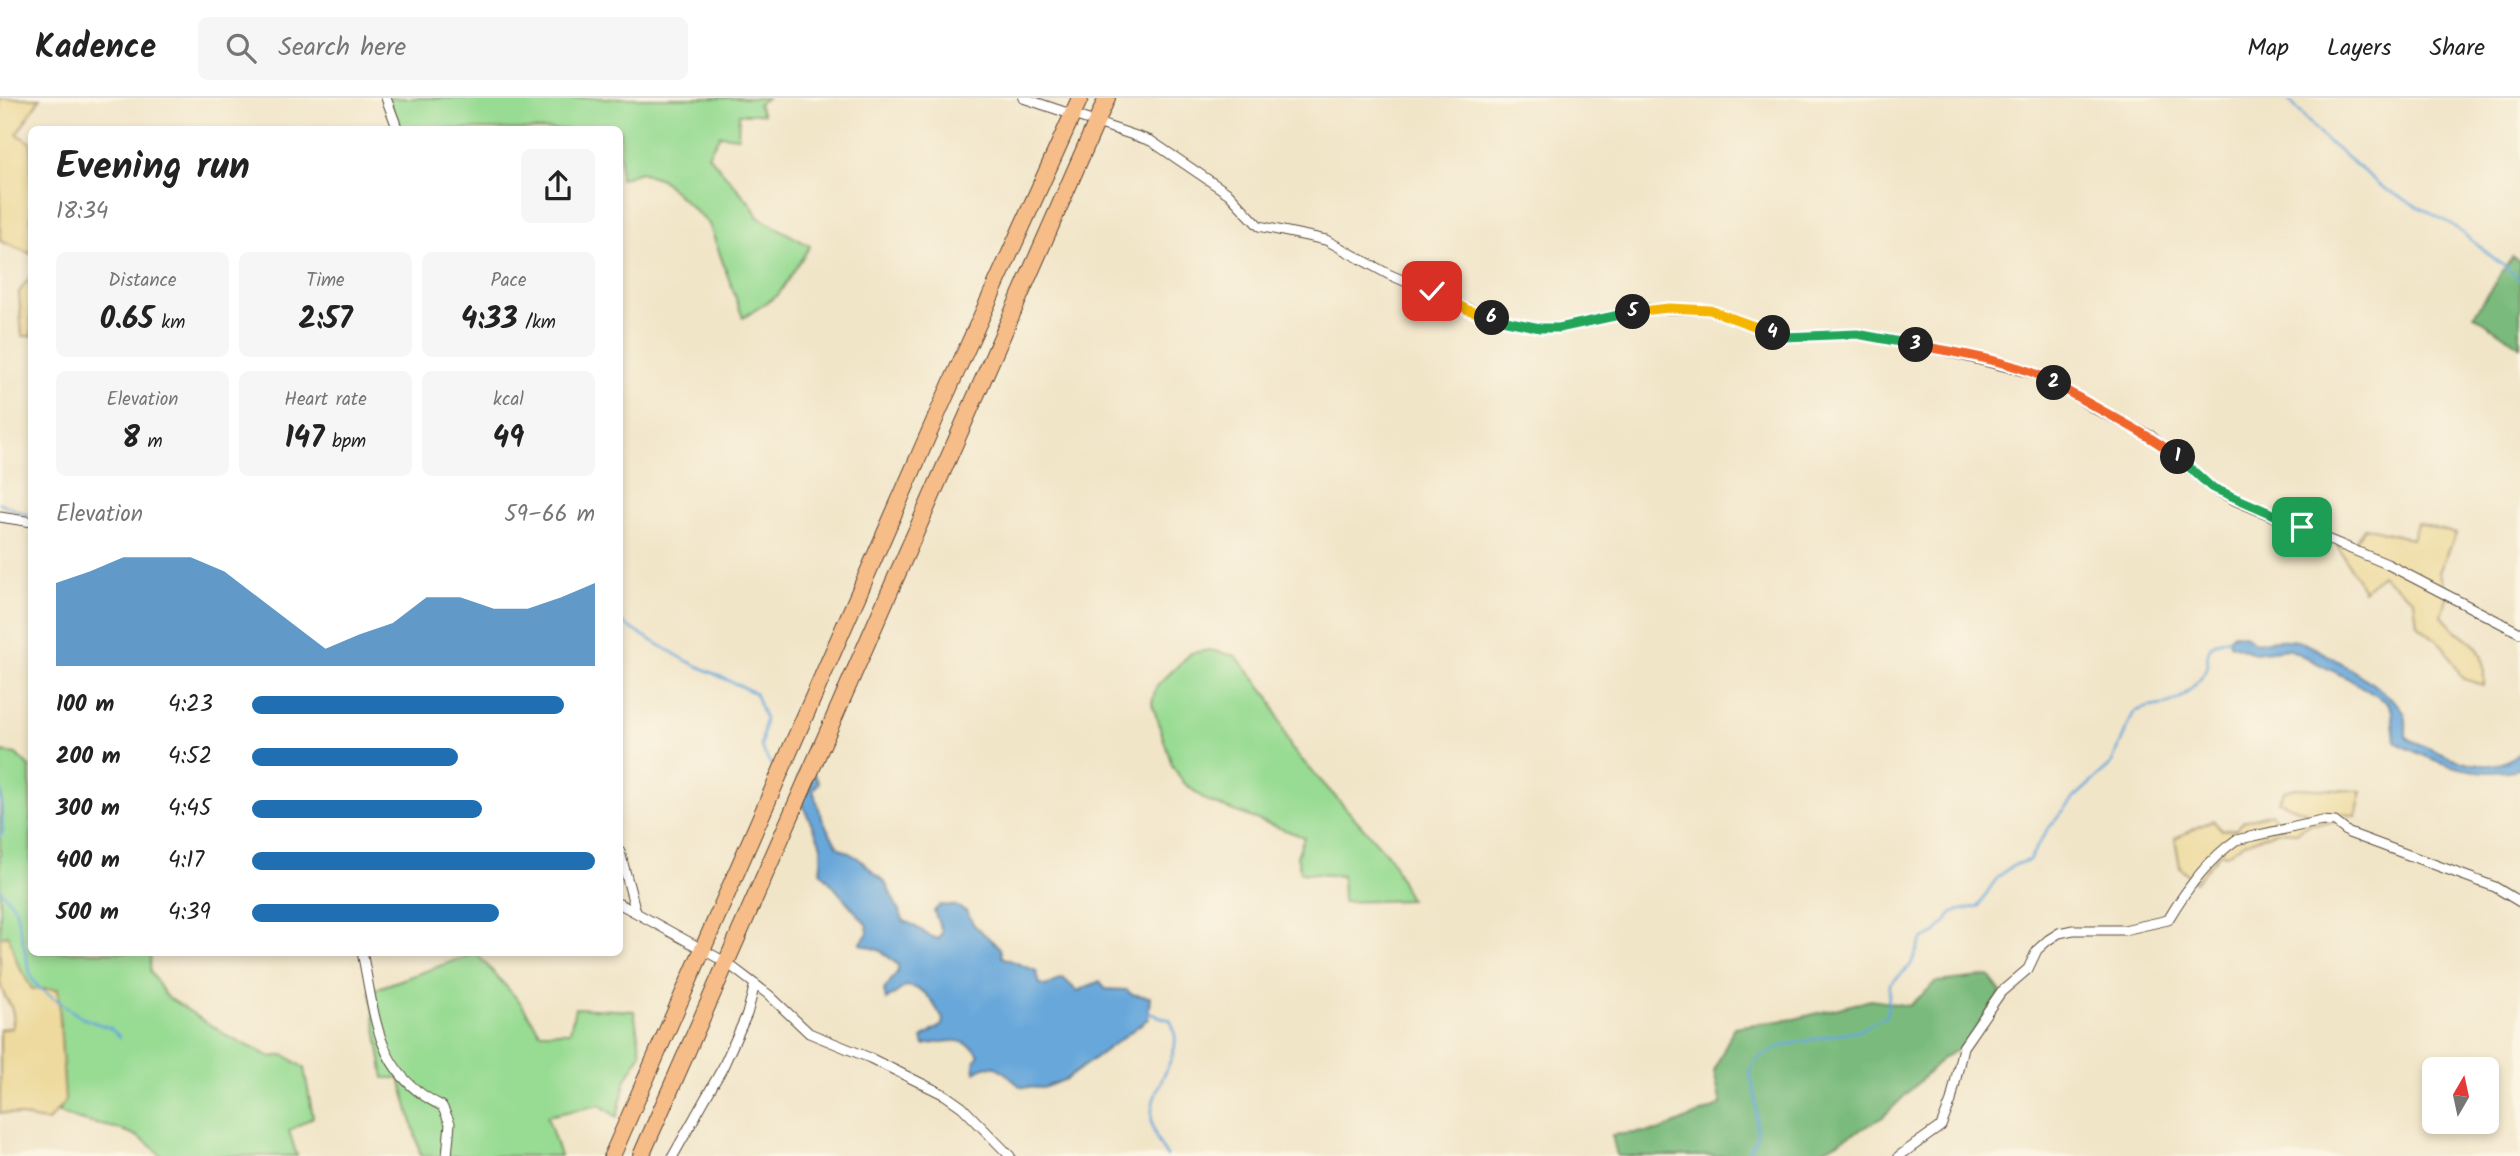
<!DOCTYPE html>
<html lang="en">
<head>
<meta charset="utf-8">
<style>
	body { margin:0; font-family:Kalam,sans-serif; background:#f6f6f6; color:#222; height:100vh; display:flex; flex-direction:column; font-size:26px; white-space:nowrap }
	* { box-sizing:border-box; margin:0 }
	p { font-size:23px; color:#767676 }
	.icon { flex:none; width:38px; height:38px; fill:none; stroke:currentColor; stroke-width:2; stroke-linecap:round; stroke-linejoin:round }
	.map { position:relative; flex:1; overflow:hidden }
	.side { position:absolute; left:28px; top:28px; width:595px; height:830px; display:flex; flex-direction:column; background:#fff; border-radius:10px; box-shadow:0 4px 10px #0003 }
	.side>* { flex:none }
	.needle { width:46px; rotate:9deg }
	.buttons { position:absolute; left:2422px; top:959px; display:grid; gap:14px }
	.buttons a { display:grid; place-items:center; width:77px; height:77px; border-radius:10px; background:#fff; box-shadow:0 4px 10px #0003; font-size:35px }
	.pin { position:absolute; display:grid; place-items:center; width:60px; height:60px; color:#fff; margin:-30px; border-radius:14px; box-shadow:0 4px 10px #0006 }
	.km { position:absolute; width:35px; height:35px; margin:-18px; border-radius:50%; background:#222; color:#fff; font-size:19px; line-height:35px; text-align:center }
	.round { display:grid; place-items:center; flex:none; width:74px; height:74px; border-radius:10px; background:#f6f6f6 }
	.overview { display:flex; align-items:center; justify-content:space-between; height:119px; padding:0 28px }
	h1 { font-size:38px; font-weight:800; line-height:52px }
	.figures { display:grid; grid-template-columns:repeat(3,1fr); gap:10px; height:119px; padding:7px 28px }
	.figures div { display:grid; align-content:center; border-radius:10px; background:#f6f6f6; text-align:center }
	.figures b { font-size:30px; font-weight:800 }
	.figures small { font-size:19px; font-weight:400 }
	.figures p { font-size:19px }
	.chart { height:196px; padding:14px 28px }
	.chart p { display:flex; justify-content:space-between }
	.chart svg { width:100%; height:126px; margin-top:7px; fill:#1f6fb2; opacity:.7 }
	ul { padding:0 28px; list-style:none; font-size:23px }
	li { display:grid; grid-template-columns:112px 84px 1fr; align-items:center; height:52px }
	li i { height:18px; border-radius:9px; background:#1f6fb2 }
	header { display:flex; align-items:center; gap:42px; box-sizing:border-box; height:98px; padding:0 35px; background:#fff; border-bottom:2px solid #e0e0e0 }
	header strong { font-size:33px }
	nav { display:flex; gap:38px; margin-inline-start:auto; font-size:24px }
	.search { width:490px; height:63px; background:#f6f6f6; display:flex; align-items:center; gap:18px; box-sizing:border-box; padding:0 24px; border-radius:10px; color:#767676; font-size:26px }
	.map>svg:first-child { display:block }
	.green { fill:#98db93; stroke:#6a8258; stroke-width:2 }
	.forest { fill:#7abb7d; stroke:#5a724e; stroke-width:2 }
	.sand { fill:#eeda9e; stroke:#94825e; stroke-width:2 }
	.water { fill:#67a7da; stroke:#51687c; stroke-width:2 }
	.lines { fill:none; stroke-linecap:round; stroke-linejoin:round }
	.stream { stroke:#67a7da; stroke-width:2.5 }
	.street-casing { stroke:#564638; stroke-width:11 }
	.highway-casing { stroke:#564638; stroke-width:18 }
	.street { stroke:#fff; stroke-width:9 }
	.highway { stroke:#f7bd88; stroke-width:16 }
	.split-1-casing { stroke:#fff; stroke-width:14 }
	.split-2-casing { stroke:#fff; stroke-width:14 }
	.split-3-casing { stroke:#fff; stroke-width:14 }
	.split-4-casing { stroke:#fff; stroke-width:14 }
	.split-5-casing { stroke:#fff; stroke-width:14 }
	.split-6-casing { stroke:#fff; stroke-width:14 }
	.split-7-casing { stroke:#fff; stroke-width:14 }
	.split-1 { stroke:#22a559; stroke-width:9 }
	.split-2 { stroke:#f0652b; stroke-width:9 }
	.split-3 { stroke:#f0652b; stroke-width:9 }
	.split-4 { stroke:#22a559; stroke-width:9 }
	.split-5 { stroke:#f5b400; stroke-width:9 }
	.split-6 { stroke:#22a559; stroke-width:9 }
	.split-7 { stroke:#f5b400; stroke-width:9 }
</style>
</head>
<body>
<header>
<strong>Kadence</strong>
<div class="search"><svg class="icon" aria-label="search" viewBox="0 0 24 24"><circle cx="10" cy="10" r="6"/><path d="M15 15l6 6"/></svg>Search here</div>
<nav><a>Map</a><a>Layers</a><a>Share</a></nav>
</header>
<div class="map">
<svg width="2520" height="1058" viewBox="0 0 2520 1058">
	<rect width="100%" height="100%" fill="#fcf5e5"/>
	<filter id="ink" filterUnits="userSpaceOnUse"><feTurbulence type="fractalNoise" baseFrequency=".0143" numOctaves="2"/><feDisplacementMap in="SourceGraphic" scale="14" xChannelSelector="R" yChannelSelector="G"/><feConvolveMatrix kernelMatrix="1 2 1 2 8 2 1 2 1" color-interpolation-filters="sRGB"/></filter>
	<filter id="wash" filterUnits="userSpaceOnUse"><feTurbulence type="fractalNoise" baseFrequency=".00686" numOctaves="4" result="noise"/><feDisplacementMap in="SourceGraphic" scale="28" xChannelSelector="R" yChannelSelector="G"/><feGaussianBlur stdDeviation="1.57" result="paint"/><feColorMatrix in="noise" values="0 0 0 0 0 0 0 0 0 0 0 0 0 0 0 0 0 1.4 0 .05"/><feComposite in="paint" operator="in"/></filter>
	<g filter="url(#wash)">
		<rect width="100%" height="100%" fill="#f1e5c8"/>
		<path class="green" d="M389,0H767L758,6L763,16H739L738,39L720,37L708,57L751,106L758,119L810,148L778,197L743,220L709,126L661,81L640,74L620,81V32L398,31Z
			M1210,552L1236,558L1270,600L1291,650L1390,759L1410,802L1343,804L1342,778L1301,775L1297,758L1304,739L1207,703L1183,684L1172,667L1152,605L1156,589L1191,555Z
			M0,654L16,656L30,670L32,854H151L150,873L166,898L229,939L271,959L285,957L304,970L313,1019L289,1033L297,1058H161C129,1021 96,1033 58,1014L65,1003L58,891H32L18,867L8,837L0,839Z
			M476,855L520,904L540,934H570L575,910L634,913L641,955L626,981L617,1019L600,1007L547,1018L560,1058H421L400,980H384L370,893Z"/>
		<path class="forest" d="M2512,159L2520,163V248L2474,217Z
			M1989,878L2001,894L1963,949L1944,959L1883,1019L1820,1054L1804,1058H1617L1612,1037L1659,1033L1721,1007L1714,973L1734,929L1794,921L1871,902L1909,908L1937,884Z"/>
		<path class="sand" d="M0,0H40L17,36L31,45V156L0,143Z
			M31,178V238H22L19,194Z
			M2417,425L2456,436L2439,474L2448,496L2442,518C2469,551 2486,538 2484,587L2463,581L2443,548L2417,526L2414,502L2381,477L2364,493L2337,447L2354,445L2365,429L2412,441Z
			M2295,690L2362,693L2356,718L2339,715L2335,724L2310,726L2297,734L2278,733L2244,745L2226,757L2220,755L2195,784L2180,769L2175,740L2213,722L2222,732L2236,731L2244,723L2271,715L2277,724L2301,722L2306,714L2278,703L2284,693Z
			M8,837L18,867L32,891H58L65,1004L48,1023C30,1023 18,1014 0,1015V931L12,930C18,906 2,903 0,884C0,870 0,854 0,839Z"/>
		<path class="water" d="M2233,536L2244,537L2257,545C2271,542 2287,540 2301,544C2320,550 2398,598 2405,616C2407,621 2406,631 2406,638L2411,642C2441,656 2494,685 2520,652V671C2473,681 2437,665 2395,644L2392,613L2388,605L2347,580L2289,551L2254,555L2230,546L2229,540Z
			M801,670L814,676L819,685L813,692L823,723L838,749L858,760L885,784L904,823C919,828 924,838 939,841L942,834L934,813L940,807L956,808L966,813L974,827L1000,850L1002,859L1036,873L1040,886L1046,888L1063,880L1077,893L1100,883L1105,891L1127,892L1131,896L1150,899L1148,921L1066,981L1043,990L1021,989C1005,977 997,959 975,974L974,965L979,956C963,937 947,943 924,947L922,940L942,927L943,921C931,903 929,891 906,888L886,902L884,892L898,873V867L881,853L860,846L868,835L867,827L820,773C821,764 823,754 820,745C812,722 790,694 801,670Z"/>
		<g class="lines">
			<path class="stream" d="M2287,0L2323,40L2385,91L2451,126L2520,181
				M0,405L32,419
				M620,524L687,563L755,595L765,621L761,649L772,669
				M0,738L3,733L1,692
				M0,791L15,809L31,879L38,889L82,920L110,930L120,939
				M1145,914L1170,922C1195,967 1121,997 1167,1058
				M1746,1058L1756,1041V1003L1750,973L1756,961L1782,948L1862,931L1887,918L1890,886L1910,868L1922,842L1936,835L1953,814L1979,808C1993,784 2001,769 2029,762L2047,732L2075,699L2111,667L2134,614C2146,607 2159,609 2171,605C2181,601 2194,588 2201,580C2216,561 2195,548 2229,540"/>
		</g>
	</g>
	<g filter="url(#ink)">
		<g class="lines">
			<defs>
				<path id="street" d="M386,0L398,32
					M1023,0L1151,43L1229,96L1259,128L1326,142L1388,176L1488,219L1540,230H1559L1644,211L1710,212L1784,239L1857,236L1924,248L2043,278L2095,311L2151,338L2211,389L2236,403L2387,466L2520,535
					M0,419L32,424
					M620,754L636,814
					M620,806L727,865L769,897L809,935L870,960L945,997L962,1009L1010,1058
					M362,854C376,920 375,976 442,1008L450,1025L447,1058
					M673,1058L723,969L747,916L755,886
					M1899,1058L1941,1028L1951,1003L1963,949L2001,894L2028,871L2037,852L2048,842L2059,835L2073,832H2124L2168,822C2185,793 2209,761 2236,742L2322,723L2335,724L2349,735L2495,789L2520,804"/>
				<path id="highway" d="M612,1058L940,310L1080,0
					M641,1058L1107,0"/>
			</defs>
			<use href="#street" class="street-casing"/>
			<use href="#highway" class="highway-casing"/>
			<use href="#street" class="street"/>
			<use href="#highway" class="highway"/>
		</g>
	</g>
	<g class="lines" filter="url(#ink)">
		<defs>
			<path id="split-1" d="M2178,359L2211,389L2302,429"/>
			<path id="split-2" d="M2054,285C2095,311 2140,330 2178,359"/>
			<path id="split-3" d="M1916,247C1953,254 2023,265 2054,285"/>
			<path id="split-4" d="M1773,235L1784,239L1857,236L1916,247"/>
			<path id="split-5" d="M1633,214L1669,210L1710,212L1773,235"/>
			<path id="split-6" d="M1492,220L1540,230H1559L1633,214"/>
			<path id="split-7" d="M1432,193L1468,212L1492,220"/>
		</defs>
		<use href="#split-1" class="split-1-casing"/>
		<use href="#split-2" class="split-2-casing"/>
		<use href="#split-3" class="split-3-casing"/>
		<use href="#split-4" class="split-4-casing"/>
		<use href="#split-5" class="split-5-casing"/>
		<use href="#split-6" class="split-6-casing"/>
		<use href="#split-7" class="split-7-casing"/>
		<use href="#split-1" class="split-1"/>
		<use href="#split-2" class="split-2"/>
		<use href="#split-3" class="split-3"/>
		<use href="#split-4" class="split-4"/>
		<use href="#split-5" class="split-5"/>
		<use href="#split-6" class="split-6"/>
		<use href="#split-7" class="split-7"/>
	</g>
</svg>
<div class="buttons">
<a><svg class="needle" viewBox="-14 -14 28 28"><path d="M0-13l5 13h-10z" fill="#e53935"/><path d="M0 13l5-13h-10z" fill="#767676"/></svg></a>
</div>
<div class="pin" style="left:2302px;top:429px;background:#1e9e55"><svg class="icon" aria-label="arrive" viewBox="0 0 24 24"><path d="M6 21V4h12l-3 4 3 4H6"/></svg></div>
<div class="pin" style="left:1432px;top:193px;background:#d93025"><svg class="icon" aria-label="check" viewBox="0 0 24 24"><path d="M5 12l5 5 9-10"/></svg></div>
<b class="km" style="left:2178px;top:359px">1</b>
<b class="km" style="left:2054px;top:285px">2</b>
<b class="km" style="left:1916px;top:247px">3</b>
<b class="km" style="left:1773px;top:235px">4</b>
<b class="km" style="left:1633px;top:214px">5</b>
<b class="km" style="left:1492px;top:220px">6</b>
<section class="side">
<div class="overview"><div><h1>Evening run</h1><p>18:34</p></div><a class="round"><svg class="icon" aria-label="share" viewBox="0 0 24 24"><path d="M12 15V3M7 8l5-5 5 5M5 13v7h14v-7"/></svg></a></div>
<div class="figures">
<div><p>Distance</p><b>0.65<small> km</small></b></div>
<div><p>Time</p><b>2:57</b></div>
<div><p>Pace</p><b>4:33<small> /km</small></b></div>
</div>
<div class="figures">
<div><p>Elevation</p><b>8<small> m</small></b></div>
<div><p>Heart rate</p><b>147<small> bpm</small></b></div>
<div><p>kcal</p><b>49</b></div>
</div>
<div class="chart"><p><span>Elevation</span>59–66 m</p>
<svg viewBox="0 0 160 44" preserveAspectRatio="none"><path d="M0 44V15L10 11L20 6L30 6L40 6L50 11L60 20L70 29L80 38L90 33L100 29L110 20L120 20L130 24L140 24L150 20L160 15V44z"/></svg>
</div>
<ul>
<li><b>100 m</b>4:23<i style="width:91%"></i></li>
<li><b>200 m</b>4:52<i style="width:60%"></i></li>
<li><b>300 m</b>4:45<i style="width:67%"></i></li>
<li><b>400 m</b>4:17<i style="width:100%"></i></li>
<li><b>500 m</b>4:39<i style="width:72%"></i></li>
</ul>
</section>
</div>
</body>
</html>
